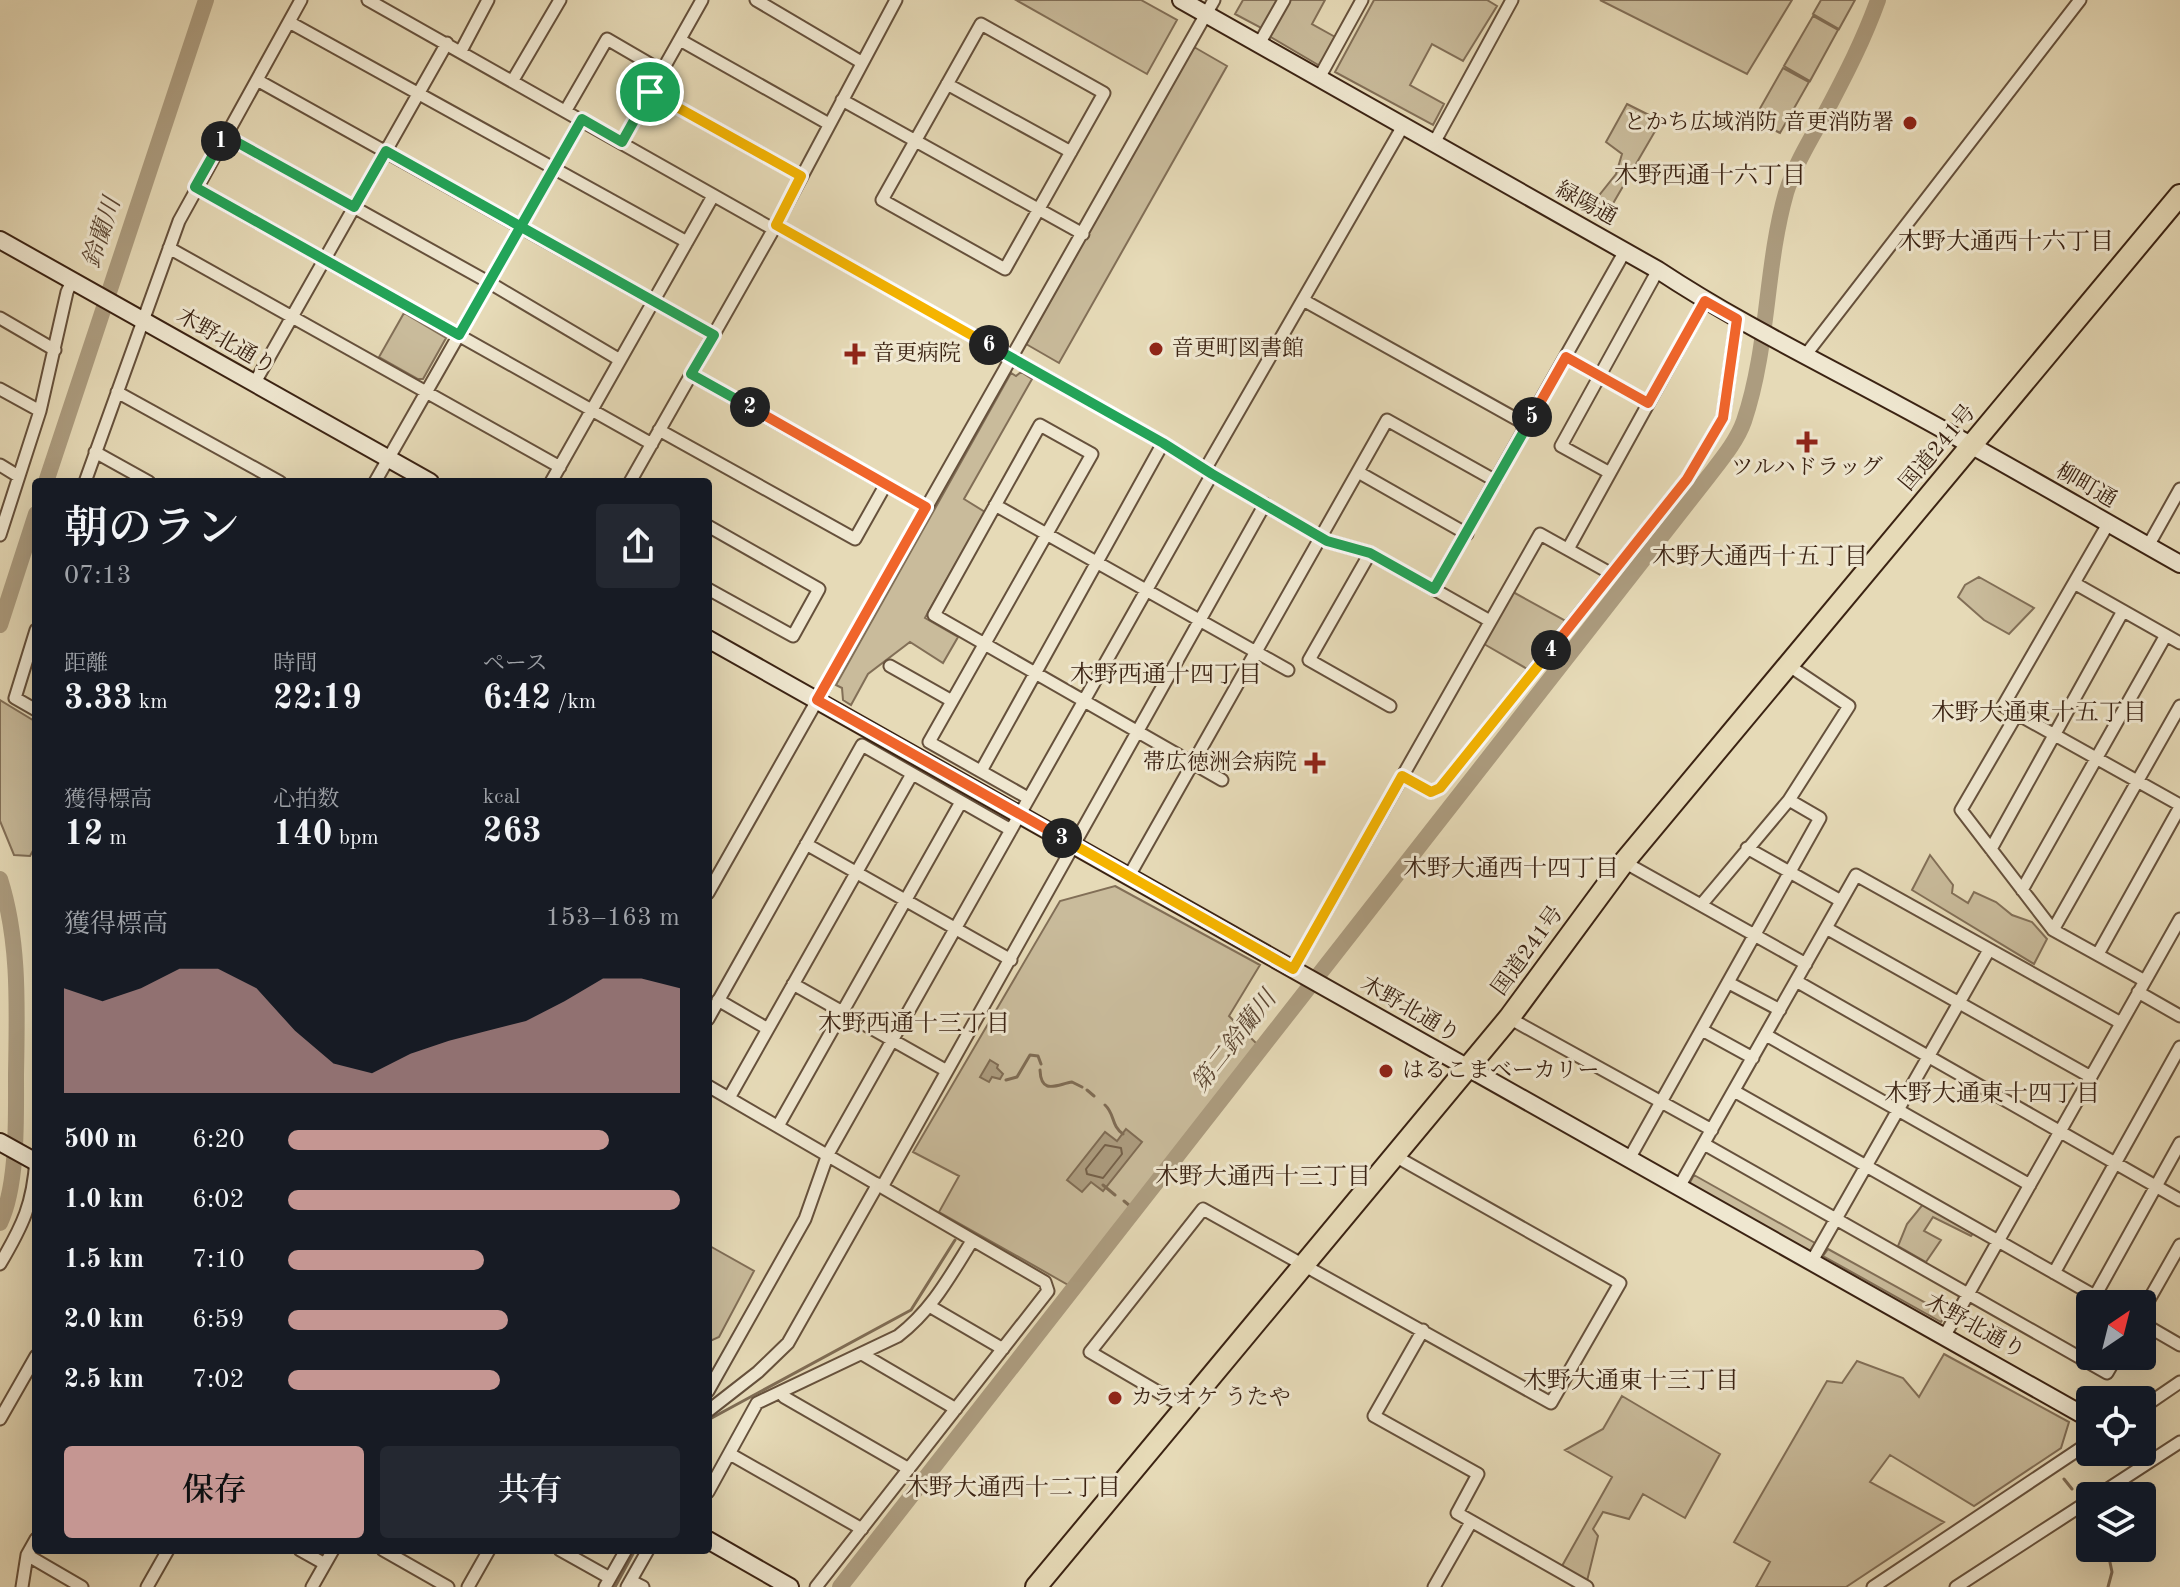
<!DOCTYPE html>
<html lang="ja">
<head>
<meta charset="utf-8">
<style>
	body { margin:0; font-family:"Old Standard TT","Noto Serif JP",serif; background:#242831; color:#f1f3f6; height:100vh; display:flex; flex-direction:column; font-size:30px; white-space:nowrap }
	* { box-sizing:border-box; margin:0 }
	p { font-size:26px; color:#9ea1a6 }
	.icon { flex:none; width:44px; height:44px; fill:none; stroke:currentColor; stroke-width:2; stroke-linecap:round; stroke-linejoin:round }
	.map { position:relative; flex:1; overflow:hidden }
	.details { position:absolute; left:32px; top:478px; width:680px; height:1076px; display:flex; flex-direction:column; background:#171b24; border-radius:8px; box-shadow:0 8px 32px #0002 }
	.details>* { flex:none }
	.needle { width:52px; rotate:35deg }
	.fabs { position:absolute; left:2076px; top:1290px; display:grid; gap:16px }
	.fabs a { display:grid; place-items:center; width:80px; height:80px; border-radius:8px; background:#171b24; box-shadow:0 8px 32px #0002; font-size:40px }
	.pin { position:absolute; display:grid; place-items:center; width:68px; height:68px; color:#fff; margin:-34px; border:4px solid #fff; border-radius:50%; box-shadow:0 2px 8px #0007 }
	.km { position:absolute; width:40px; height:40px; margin:-20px; border-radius:50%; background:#222; color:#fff; font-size:22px; line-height:40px; text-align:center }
	.round { display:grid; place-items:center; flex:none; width:84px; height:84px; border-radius:8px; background:#242831 }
	.overview { display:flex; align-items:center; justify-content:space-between; height:136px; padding:0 32px }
	h1 { font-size:44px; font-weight:600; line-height:60px }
	.figures { display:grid; grid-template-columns:repeat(3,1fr); gap:12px; height:136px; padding:8px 32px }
	.figures div { display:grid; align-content:center }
	.figures b { font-size:34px; font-weight:600 }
	.figures small { font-size:22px; font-weight:400 }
	.figures p { font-size:22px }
	.chart { height:224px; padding:16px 32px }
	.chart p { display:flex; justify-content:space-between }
	.chart svg { width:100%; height:144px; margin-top:8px; fill:#c59692; opacity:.7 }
	.action { display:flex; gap:16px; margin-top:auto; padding:16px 32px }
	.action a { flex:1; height:92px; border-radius:8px; background:#c59692; color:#111; font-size:32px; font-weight:600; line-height:92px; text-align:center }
	.action a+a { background:#242831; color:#f1f3f6 }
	ul { padding:0 32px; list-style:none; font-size:26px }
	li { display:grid; grid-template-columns:128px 96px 1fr; align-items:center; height:60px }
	li i { height:20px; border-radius:10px; background:#c59692 }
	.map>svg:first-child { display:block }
	.green { fill:#c9bb9b; stroke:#826f57; stroke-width:2 }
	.water { fill:#ac9c7f; stroke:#7f6c54; stroke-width:2 }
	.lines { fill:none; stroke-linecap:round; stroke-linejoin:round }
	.shore { stroke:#746049; stroke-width:2 }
	.stream { stroke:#7f6c54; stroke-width:3 }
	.river { stroke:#ac9c7f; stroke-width:16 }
	.street-casing { stroke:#66513c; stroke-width:15 }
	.secondary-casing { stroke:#3b2313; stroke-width:20 }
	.highway-casing { stroke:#3b2313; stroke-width:24 }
	.street { stroke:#efe7d0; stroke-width:11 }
	.secondary { stroke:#efe7d0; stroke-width:16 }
	.highway { stroke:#e6dab7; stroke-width:20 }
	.split-1-casing { stroke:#fff; stroke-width:16 }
	.split-2-casing { stroke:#fff; stroke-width:16 }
	.split-3-casing { stroke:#fff; stroke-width:16 }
	.split-4-casing { stroke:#fff; stroke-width:16 }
	.split-5-casing { stroke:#fff; stroke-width:16 }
	.split-6-casing { stroke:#fff; stroke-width:16 }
	.split-7-casing { stroke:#fff; stroke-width:16 }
	.split-1 { stroke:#22a559; stroke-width:10 }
	.split-2 { stroke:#22a559; stroke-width:10 }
	.split-3 { stroke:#f0652b; stroke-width:10 }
	.split-4 { stroke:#f5b400; stroke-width:10 }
	.split-5 { stroke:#f0652b; stroke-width:10 }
	.split-6 { stroke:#22a559; stroke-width:10 }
	.split-7 { stroke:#f5b400; stroke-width:10 }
	.poi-dot { fill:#8f2418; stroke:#efe7d0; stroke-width:3 }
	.labels { text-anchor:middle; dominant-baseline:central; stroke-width:6; stroke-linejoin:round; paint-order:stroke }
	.poi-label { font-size:22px; fill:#3b2313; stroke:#efe7d0; text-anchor:start }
	.street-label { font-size:22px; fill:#3b2313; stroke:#efe7d0 }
	.neighbourhood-label { font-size:24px; fill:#3b2313; stroke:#efe7d0 }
	.water-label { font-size:24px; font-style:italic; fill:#5d4733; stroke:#efe7d0 }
</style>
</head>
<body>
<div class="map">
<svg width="2180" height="1587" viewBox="0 0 2180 1587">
	<rect width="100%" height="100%" fill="#e6dab7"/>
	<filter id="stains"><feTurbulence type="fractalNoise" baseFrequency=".0025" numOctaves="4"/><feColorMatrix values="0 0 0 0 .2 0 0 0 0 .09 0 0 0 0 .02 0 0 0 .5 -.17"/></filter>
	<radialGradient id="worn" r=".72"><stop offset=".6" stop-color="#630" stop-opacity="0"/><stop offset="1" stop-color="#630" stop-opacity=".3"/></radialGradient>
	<path class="green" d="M1016,0H1141L1177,20L1147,74Z
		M1243,0H1279L1263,29L1235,14Z
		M1290,0H1325L1312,24L1337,38L1320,66L1269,36Z
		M1374,0H1487L1497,6L1463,61L1432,44L1410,85L1444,104L1433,125L1335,72Z
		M1600,0H1792L1747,74Z
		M1821,0H1855L1839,29L1813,14Z
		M1813,16L1838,30L1810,81L1784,66Z
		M1194,47L1227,66L1059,363L1026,344Z
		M1783,68L1809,82L1780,133L1754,119Z
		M1627,104L1661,121L1604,219L1589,208L1616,174L1622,154L1606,142Z
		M404,313L446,338L423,379H418L379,357Z
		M1021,372L1032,379L964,499L985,512L925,618L958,637L943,663L910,642L868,674L851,705L843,700L842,688L836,685L1011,373L1016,376Z
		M1979,577L2034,608L2009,634L1984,620L1958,597L1965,585Z
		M1513,592L1566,621L1529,670L1484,644Z
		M0,700L36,722V845L30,856L14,855L0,821Z
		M1930,855L1953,885L1952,893L1968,903L1974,892L1996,902L2012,915L2032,922L2047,939L2034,964L1912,890Z
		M1115,886L1260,965L1229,1016L1258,1045L1070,1286L939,1212L959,1176L913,1152L1060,901Z
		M1694,1175L1815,1243L1810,1251L1689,1184Z
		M1924,1203L1975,1231L1971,1236L1933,1217L1924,1231L1941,1240L1926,1262L1898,1246L1907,1224Z
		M708,1245L754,1271L719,1337L708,1342Z
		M1828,1249L1946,1314L1941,1322L1823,1256Z
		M1944,1354L2069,1422L2061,1448L1974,1506L1890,1455L1870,1482L1944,1522L1846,1587H1756L1770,1562L1734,1542L1827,1381L1842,1383L1857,1361L1903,1378L1919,1397Z
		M1622,1396L1720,1454L1685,1518L1643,1494L1629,1519L1603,1512L1593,1529L1598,1536L1587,1581L1562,1566L1612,1477L1565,1450L1603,1429Z"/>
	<path class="water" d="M990,1060L998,1065L997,1068L1003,1074L1000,1079L992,1077L989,1082L980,1077Z
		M1126,1129L1142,1142L1103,1191L1091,1182L1082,1192L1067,1180L1105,1132L1117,1141Z"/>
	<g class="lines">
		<path class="shore" d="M1105,1145L1121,1148L1122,1154L1103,1178L1087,1174L1086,1169Z"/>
		<path class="stream" d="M1040,1070C1041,1096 1058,1084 1072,1082L1082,1087
			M1006,1080L1017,1077L1030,1055L1038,1056L1041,1064
			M1087,1090L1094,1096
			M1105,1105C1115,1114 1111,1126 1123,1134
			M1103,1185L1115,1195
			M1124,1201L1136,1211
			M708,1420L911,1310L955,1240
			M2064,1479L2072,1489
			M2107,1548L2112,1572L2108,1587
			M615,1587L635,1550"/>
		<path class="river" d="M46,482L206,0
			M0,625L36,514
			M0,879C20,942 17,1010 16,1075C16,1118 18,1185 0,1223
			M840,1587L1708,477C1721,460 1737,441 1744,421C1769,347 1765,267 1786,193C1795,164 1812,137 1827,110C1846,74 1864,39 1878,0"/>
		<defs>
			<path id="street" d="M368,0L773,229
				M756,0L861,62
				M289,22L687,242
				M981,24L1104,93L1005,269L882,200Z
				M680,40L829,124
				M1259,44L1284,0
				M461,51L488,0
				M1319,78L1362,0
				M257,80L714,335
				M513,80L560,0
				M947,84L1071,152
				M650,92L801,176
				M842,100L1083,234
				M566,110L607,39L662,71
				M224,135L490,283L620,360
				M622,142L702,0
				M1434,143L1512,0
				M195,187L652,444
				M776,225L1163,443L1212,474L1327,541L1370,553L1490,621
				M169,248L560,467
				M1303,300L1527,425
				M0,318L55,350
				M1566,357L1648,403
				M1804,357L2080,0
				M691,374L926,507
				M254,384L447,43
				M0,389L40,411
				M117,392L280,482
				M659,430L855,539L886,484
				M95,452L149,482
				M0,465L18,476
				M1206,468L1403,126
				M1358,472L1467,534
				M1610,473L1561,446L1658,270
				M85,482L179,221L301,0
				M375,482L582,119
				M551,482L713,196
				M630,482L776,225L896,0
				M995,505L1288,670
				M2108,524L2003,706L2180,805
				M708,526L819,589L793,636L708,589
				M0,535L40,411L67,292L72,281
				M2148,546L2180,489
				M1568,549L1705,301
				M1370,553L1309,660L1390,706
				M2074,583L2180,643
				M1434,589L1625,251
				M36,630L15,698L36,710
				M890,666L952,701
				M2017,714L1961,810L2053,930L2145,981
				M981,771L1163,443
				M1402,776L1431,792L1440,788L1687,479L1723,418L1737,319
				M1028,798L929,742L1092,454L1040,425L934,615L1222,780
				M806,844L1011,960
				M1747,848L1841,901
				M1991,849L2123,611
				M1624,862L1806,964
				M1129,876L1387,420L1496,481
				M2022,890L2166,635
				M708,893L1214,0
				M1701,905L1789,800L1849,706L1788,665
				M1826,928L2091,1077
				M2053,930L2180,706
				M2098,954L2180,807
				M1293,969L1540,534L1610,573
				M1796,981L2180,1200
				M1729,983L1780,1010
				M793,984L947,1071
				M2138,992L2180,1016
				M718,1000L768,1029
				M1509,1018L1712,1130
				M708,1019L862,745L1011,830
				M1702,1030L1753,1058
				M1766,1035L2030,1185
				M708,1086L1045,1282L1048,1291L816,1587
				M1734,1091L2109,1304
				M729,1098L912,774
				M778,1126L961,802
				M1704,1144L2107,1373L2117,1356
				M1629,1159L1820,818L1789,800
				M882,1187L1265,504
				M1679,1187L1856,875L2121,1023
				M1812,1261L1989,950
				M0,1264C23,1225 33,1204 36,1159
				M2054,1273L2180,1047
				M2095,1296L2180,1143
				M931,1307L1003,1349
				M2142,1312L2180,1245
				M2142,1323L2180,1345
				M1423,1330L1374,1416L1478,1474L1457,1513L1587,1587
				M1945,1335L2180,919
				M862,1354L956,1409
				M708,1391L805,1219L828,1154L1212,474
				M781,1392L784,1397L909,1469
				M1184,1407L1090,1352L1203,1209L1551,1403L1620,1283L1395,1156
				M2142,1408L2180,1382
				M708,1411L758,1372L788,1343L878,1184
				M0,1419L36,1356
				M730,1454L862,1529
				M708,1492L757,1403L898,1336C932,1310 950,1276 972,1241
				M2097,1496L2180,1442
				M300,1550L325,1564
				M383,1550L448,1587
				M560,1550L610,1578
				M27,1555L82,1587
				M631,1581L643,1587
				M22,1587L27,1555L36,1539
				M147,1587L168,1550
				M312,1587L333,1550
				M468,1587L489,1550
				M605,1587L626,1550
				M627,1587L648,1550
				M1434,1587L1471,1522
				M1873,1587L2090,1442
				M1956,1587L2090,1500"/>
			<path id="secondary" d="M1181,0L1658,270C1735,321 1817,361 1898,405C1993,456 2086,511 2180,564
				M0,240L430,482
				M708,639L2090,1419
				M0,1142L36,1162
				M708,1540L790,1587"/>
			<path id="highway" d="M1036,1587L1509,1018L1624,862L2180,195"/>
		</defs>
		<use href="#street" class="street-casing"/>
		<use href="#secondary" class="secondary-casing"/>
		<use href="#highway" class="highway-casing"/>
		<use href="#street" class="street"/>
		<use href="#secondary" class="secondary"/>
		<use href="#highway" class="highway"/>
	</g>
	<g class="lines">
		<defs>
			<path id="split-1" d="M221,141L195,187L459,335L582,119L622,142L650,92"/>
			<path id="split-2" d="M221,141L224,135L354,207L386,151L714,335L691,374L750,407"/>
			<path id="split-3" d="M750,407L926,507L817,700L1062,838"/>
			<path id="split-4" d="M1062,838L1293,969L1402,776L1431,792L1440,788L1551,650"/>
			<path id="split-5" d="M1532,417L1566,357L1648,403L1705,301L1737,319L1723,418L1687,479L1551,650"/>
			<path id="split-6" d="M989,345L1163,443L1212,474L1327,541L1370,553L1434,589L1532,417"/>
			<path id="split-7" d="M650,92L801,176L776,225L989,345"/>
		</defs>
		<use href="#split-1" class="split-1-casing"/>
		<use href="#split-2" class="split-2-casing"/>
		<use href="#split-3" class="split-3-casing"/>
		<use href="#split-4" class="split-4-casing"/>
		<use href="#split-5" class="split-5-casing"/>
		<use href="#split-6" class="split-6-casing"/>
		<use href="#split-7" class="split-7-casing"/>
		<use href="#split-1" class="split-1"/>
		<use href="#split-2" class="split-2"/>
		<use href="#split-3" class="split-3"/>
		<use href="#split-4" class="split-4"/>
		<use href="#split-5" class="split-5"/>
		<use href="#split-6" class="split-6"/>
		<use href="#split-7" class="split-7"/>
	</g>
	<g class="poi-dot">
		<circle cx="1910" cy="123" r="8"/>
		<circle cx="1156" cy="349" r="8"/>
		<path d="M851 342h8v8h8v8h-8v8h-8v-8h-8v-8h8z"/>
		<path d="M1803 430h8v8h8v8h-8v8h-8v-8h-8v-8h8z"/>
		<path d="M1311 751h8v8h8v8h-8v8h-8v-8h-8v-8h8z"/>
		<circle cx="1386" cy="1071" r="8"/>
		<circle cx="1115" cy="1398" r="8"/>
	</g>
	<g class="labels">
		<g class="poi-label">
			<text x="1894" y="123" text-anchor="end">とかち広域消防 音更消防署</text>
			<text x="1172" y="349">音更町図書館</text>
			<text x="873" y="354">音更病院</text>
			<text x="1807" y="468" text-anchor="middle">ツルハドラッグ</text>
			<text x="1297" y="763" text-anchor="end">帯広徳洲会病院</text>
			<text x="1402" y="1071">はるこまベーカリー</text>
			<text x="1131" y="1398">カラオケ うたや</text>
		</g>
		<g class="street-label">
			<text transform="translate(1586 204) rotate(29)">緑陽通</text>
			<text transform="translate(226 342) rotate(30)">木野北通り</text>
			<text transform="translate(1938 448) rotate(-50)">国道241号</text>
			<text transform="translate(2086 486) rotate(30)">柳町通</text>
			<text transform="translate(1528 951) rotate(-54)">国道241号</text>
			<text transform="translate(1410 1010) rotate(30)">木野北通り</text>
			<text transform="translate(1975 1327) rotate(29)">木野北通り</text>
		</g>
		<g class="neighbourhood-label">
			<text x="1710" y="177">木野西通十六丁目</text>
			<text x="2006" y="243">木野大通西十六丁目</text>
			<text x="1760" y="558">木野大通西十五丁目</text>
			<text x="1166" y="676">木野西通十四丁目</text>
			<text x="2039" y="714">木野大通東十五丁目</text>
			<text x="1511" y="870">木野大通西十四丁目</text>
			<text x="914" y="1025">木野西通十三丁目</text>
			<text x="1992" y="1095">木野大通東十四丁目</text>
			<text x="1263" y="1178">木野大通西十三丁目</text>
			<text x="1631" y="1382">木野大通東十三丁目</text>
			<text x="1013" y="1489">木野大通西十二丁目</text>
		</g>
		<g class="water-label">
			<text transform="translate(103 233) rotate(-72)">鈴蘭川</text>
			<text transform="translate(1235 1042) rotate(-52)">第二鈴蘭川</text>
		</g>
	</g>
	<rect width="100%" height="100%" filter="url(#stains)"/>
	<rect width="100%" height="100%" fill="url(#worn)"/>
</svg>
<div class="fabs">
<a><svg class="needle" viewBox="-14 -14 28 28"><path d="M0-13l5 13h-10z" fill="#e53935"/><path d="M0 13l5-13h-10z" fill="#9ea1a6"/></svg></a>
<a><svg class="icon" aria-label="locate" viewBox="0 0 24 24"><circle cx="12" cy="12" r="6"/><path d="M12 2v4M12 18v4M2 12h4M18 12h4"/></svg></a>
<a><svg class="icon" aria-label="layers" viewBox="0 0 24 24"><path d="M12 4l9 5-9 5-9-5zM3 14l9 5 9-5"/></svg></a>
</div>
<div class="pin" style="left:650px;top:92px;background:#1e9e55"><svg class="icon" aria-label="arrive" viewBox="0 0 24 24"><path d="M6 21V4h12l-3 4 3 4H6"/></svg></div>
<b class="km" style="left:221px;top:141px">1</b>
<b class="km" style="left:750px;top:407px">2</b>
<b class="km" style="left:1062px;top:838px">3</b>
<b class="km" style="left:1551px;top:650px">4</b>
<b class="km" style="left:1532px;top:417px">5</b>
<b class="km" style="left:989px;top:345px">6</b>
<section class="details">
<div class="overview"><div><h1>朝のラン</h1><p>07:13</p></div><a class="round"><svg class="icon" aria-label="share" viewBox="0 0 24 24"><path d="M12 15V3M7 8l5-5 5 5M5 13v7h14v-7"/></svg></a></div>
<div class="figures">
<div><p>距離</p><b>3.33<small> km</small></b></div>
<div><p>時間</p><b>22:19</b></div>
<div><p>ペース</p><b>6:42<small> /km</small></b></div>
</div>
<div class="figures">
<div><p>獲得標高</p><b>12<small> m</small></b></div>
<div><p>心拍数</p><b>140<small> bpm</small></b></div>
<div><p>kcal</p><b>263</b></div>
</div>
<div class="chart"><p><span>獲得標高</span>153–163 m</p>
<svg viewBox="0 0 160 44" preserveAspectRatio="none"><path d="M0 44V12L10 16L20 12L30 6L40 6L50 12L60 25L70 35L80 38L90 32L100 28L110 25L120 22L130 16L140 9L150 9L160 12V44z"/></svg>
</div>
<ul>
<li><b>500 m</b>6:20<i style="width:82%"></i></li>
<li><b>1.0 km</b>6:02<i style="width:100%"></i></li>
<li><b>1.5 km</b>7:10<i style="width:50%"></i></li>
<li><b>2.0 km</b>6:59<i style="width:56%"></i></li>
<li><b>2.5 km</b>7:02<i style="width:54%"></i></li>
</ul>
<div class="action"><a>保存</a><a>共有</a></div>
</section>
</div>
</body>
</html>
